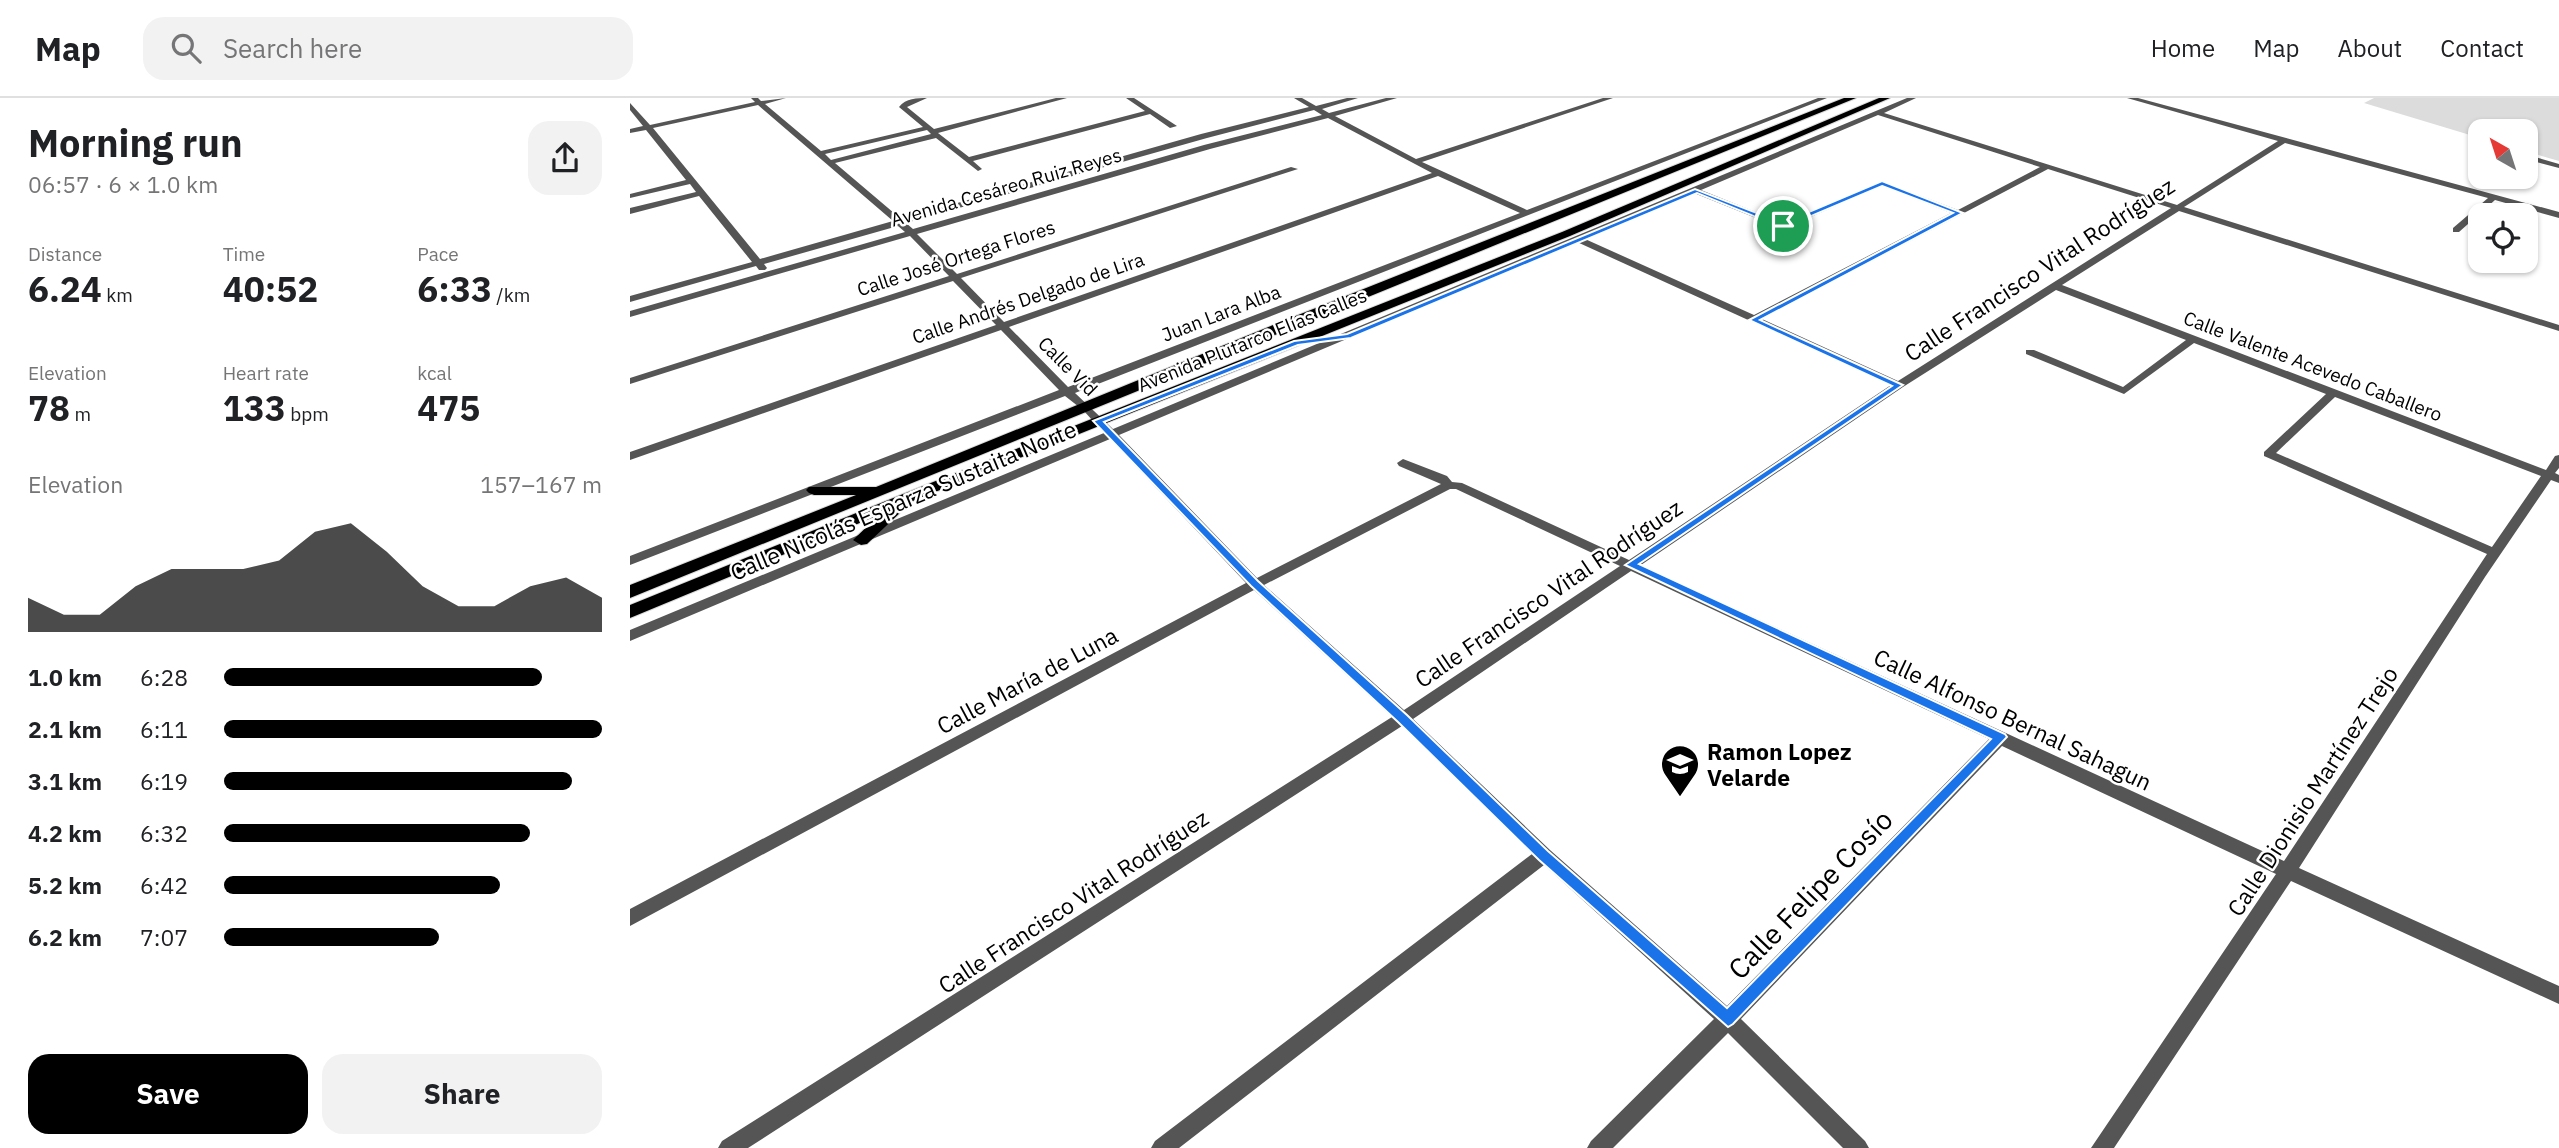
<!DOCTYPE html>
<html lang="en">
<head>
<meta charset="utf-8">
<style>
	body { margin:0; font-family:"IBM Plex Sans",sans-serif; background:#f2f2f2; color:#202124; height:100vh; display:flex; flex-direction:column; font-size:26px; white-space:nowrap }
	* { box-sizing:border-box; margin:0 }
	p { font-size:23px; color:#757577 }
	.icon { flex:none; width:38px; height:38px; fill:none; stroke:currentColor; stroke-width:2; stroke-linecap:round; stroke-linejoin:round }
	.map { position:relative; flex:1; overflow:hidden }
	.details { display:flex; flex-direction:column; background:#fff; width:630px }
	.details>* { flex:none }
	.needle { width:46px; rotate:321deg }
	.fabs { position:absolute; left:1838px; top:21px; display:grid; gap:14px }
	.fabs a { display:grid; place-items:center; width:70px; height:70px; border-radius:14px; background:#fff; box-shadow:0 2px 5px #0004; font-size:35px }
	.pin { position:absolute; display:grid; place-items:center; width:60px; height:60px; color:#fff; margin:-30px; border:4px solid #fff; border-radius:50%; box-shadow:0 2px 7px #0007 }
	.round { display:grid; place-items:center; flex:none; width:74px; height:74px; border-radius:21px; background:#f2f2f2 }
	.overview { display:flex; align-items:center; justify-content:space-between; height:119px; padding:0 28px }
	h1 { font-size:38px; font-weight:700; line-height:52px }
	.metrics { display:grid; grid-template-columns:repeat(3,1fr); gap:10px; height:119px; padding:7px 28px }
	.metrics div { display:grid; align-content:center }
	.metrics b { font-size:35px; font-weight:700 }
	.metrics small { font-size:19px; font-weight:400 }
	.metrics p { font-size:19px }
	.chart { height:196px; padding:14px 28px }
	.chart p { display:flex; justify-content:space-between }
	.chart svg { width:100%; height:126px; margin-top:7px; fill:#000; opacity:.7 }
	.button { display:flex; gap:14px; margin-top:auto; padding:14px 28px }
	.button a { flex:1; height:80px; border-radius:21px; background:#000; color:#fff; font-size:28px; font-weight:700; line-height:80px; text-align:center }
	.button a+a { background:#f2f2f2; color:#202124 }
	ul { padding:0 28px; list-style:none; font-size:23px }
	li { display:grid; grid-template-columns:112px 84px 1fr; align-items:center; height:52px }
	li i { height:18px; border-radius:9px; background:#000 }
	header { display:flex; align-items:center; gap:42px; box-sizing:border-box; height:98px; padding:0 35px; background:#fff; border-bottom:2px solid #e0e0e0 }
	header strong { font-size:33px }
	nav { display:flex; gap:38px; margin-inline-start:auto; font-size:24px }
	.search { width:490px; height:63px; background:#f2f2f2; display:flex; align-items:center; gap:18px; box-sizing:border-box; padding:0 24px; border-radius:21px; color:#757577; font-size:26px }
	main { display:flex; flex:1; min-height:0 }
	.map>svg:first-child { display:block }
	.green { fill:#dcdcdc }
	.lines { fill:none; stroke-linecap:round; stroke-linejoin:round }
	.primary-casing { stroke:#dbdbdb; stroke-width:2 }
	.minor { fill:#555; fill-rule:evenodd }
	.primary { fill:#000; fill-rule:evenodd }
	.route { fill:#1a73e8; stroke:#fff; stroke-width:2; fill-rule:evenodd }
	.labels { text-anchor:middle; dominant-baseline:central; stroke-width:5; stroke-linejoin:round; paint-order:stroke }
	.far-street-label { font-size:19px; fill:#000; stroke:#fff }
	.street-label { font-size:23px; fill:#000; stroke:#fff }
	.poi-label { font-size:23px; font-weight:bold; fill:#000; stroke:#fff; text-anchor:start }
	.near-street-label { font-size:28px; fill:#000; stroke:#fff }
</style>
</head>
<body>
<header>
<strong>Map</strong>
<div class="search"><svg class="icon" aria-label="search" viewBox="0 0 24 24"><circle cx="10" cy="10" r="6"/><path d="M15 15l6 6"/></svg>Search here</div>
<nav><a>Home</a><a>Map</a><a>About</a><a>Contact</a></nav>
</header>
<main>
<section class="details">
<div class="overview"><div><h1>Morning run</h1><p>06:57 · 6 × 1.0 km</p></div><a class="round"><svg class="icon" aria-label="share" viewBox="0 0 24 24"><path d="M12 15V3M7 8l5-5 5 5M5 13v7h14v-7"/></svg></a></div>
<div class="metrics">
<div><p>Distance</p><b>6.24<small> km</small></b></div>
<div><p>Time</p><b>40:52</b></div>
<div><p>Pace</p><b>6:33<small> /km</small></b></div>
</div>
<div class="metrics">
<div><p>Elevation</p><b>78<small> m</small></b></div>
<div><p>Heart rate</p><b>133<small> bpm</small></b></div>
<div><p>kcal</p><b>475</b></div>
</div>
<div class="chart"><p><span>Elevation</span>157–167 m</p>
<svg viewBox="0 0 160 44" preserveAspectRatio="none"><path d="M0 44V32L10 38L20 38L30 28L40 22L50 22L60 22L70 19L80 9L90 6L100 16L110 28L120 35L130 35L140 28L150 25L160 32V44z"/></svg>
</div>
<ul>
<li><b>1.0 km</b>6:28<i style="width:84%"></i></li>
<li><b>2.1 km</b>6:11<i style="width:100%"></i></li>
<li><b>3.1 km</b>6:19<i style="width:92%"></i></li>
<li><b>4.2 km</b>6:32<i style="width:81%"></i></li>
<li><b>5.2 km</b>6:42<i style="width:73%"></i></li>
<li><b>6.2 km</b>7:07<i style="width:57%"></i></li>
</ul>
<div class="button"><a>Save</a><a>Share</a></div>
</section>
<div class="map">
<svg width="1929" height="1050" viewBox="0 0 1929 1050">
	<rect width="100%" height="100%" fill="#fff"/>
	<path class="green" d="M1744,0H1929V63L1895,53V33H1850V40L1734,5Z"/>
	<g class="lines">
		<defs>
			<path id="primary" d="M1214,0H1226L0,500V487L226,397H184L179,395L176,392L179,389H246L653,223Z
				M1249,0H1260L940,138L273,407V412L237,446L231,447L223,442L249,417L0,520V507L273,396L932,134Z"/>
		</defs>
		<use href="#primary" class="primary-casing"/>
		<path class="minor" d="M121,0H128L131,3L156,0L135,6L191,53L293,29L269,9C276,0 287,0 297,0L277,9L304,31L426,0H437L308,35L339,59L515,13L496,0H504L547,28L540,30L520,16L343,63L352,71L348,73L306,40L205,65L271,121L571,36L679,9L664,0H672L686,8L717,0H728L692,11L699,15L756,0H767L705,18L786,61L973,0H983L792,64L897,112L1188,0H1197L445,295L483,331L1277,0H1286L1254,15L1547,107L1648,43L1497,0H1508L1929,114V120L1865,102L1829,134H1823V130L1858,100L1655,45L1554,109L1929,227V233L1549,113L1432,187L1916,372L1925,358L1929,357V370L1925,375L1929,377V385L1921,382L1855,479L1669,770L1929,888V906L1661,783L1484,1050H1461L1646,776L1372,648L1111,921L1235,1043L1239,1050H1213L1098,935L983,1050H957L961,1043L1084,921L914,767L549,1050H521L525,1043L902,756L772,628L118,1050H88L92,1043L762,619L624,492L0,828V811L616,485L480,341L0,543V532L474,335L453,312L435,298L0,467V458L429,292L371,232L0,362V354L366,227L323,183L0,286V280L319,178L280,138L0,219V213L275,134L268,128L134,166L137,170L135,172H129L126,168L0,204V198L122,164L69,98L0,116V110L66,94L60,86L0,100V96L56,82L16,32L0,35V31L13,28L0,12V5L20,27L125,4ZM128,7L263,123L130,161L23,30ZM684,12L692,17L574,47L283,131L276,125L577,40ZM1248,17L1410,69L1328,112L1252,83L1153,125L1071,92ZM698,20L802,75L374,224L331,180L668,71L661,69L327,176L287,136L580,51ZM297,32L301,36L201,62L195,56ZM1418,71L1541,110L1268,283L1132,221ZM808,78L890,115L438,289L379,229ZM1252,88L1321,115L1124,217L955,141L1064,95L1153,131ZM947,144L1261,287L999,462L832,385L822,384L817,378L773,361L767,365L769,368L811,386L627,480L489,337ZM1426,192L1556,242L1493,289L1404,252H1396V256L1494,296L1564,245L1696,296L1634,354V358L1857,456L1654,763L1011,467L1273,289ZM1705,299L1911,378L1862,449L1646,355ZM820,391H826L990,468L774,612L634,487ZM1001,473L1359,641L1097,908L920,752L783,621Z
			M1839,40L1850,42V46L1839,44Z
			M1895,56L1929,66V70L1895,61Z"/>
		<use href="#primary" class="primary"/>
	</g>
	<path class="route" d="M1252,83L1333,115L1130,222L1273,287L1009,466L1375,636L1377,639L1103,926L1098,929L909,762L768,624L621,488L463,323L664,243L717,236L1065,91L1153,125ZM1252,88L1323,115L1119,222L1262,288L995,467L1361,641L1097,910L918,753L777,617L628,483L474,324L668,247L721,240L1067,95L1153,130Z"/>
	<defs>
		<symbol id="school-pin" viewBox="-11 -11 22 30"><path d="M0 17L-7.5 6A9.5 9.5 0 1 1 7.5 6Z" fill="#000" stroke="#fff"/><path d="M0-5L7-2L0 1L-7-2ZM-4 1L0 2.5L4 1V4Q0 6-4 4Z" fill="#fff"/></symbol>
	</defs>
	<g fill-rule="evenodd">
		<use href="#school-pin" x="1028" y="644" width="44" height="60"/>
	</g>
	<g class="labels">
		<g class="far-street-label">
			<text transform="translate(376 89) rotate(-16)">Avenida Cesáreo Ruiz Reyes</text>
			<text transform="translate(326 160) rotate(-18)">Calle José Ortega Flores</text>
			<text transform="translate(398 200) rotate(-19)">Calle Andrés Delgado de Lira</text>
			<text transform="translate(591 215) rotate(-21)">Juan Lara Alba</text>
			<text transform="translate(622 242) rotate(-22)">Avenida Plutarco Elías Calles</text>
			<text transform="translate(438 268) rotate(45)">Calle Vid</text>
			<text transform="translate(1683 268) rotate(21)">Calle Valente Acevedo Caballero</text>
		</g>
		<g class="street-label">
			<text transform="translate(1409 171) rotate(-33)">Calle Francisco Vital Rodríguez</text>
			<text transform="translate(273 402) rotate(-23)">Calle Nicolás Esparza Sustaita Norte</text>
			<text transform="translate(918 495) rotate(-34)">Calle Francisco Vital Rodríguez</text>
			<text transform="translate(397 582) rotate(-28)">Calle María de Luna</text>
			<text transform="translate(1383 621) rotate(25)">Calle Alfonso Bernal Sahagun</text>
			<text transform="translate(1682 693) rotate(-57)">Calle Dionisio Martínez Trejo</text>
			<text transform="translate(443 803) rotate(-33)">Calle Francisco Vital Rodríguez</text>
		</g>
		<g class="poi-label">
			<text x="1077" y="653">Ramon Lopez<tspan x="1077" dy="26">Velarde</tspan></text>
		</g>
		<g class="near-street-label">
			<text transform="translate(1180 796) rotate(-46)">Calle Felipe Cosío</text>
		</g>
	</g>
</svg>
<div class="fabs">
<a><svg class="needle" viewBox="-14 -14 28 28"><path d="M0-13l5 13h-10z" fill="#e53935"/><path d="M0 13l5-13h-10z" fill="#757577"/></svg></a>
<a><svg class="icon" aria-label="locate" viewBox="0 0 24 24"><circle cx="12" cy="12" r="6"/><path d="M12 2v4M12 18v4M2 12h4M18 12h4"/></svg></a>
</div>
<div class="pin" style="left:1153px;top:128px;background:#1e9e55"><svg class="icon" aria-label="arrive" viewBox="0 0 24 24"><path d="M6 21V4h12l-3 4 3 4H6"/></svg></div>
</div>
</main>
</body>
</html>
